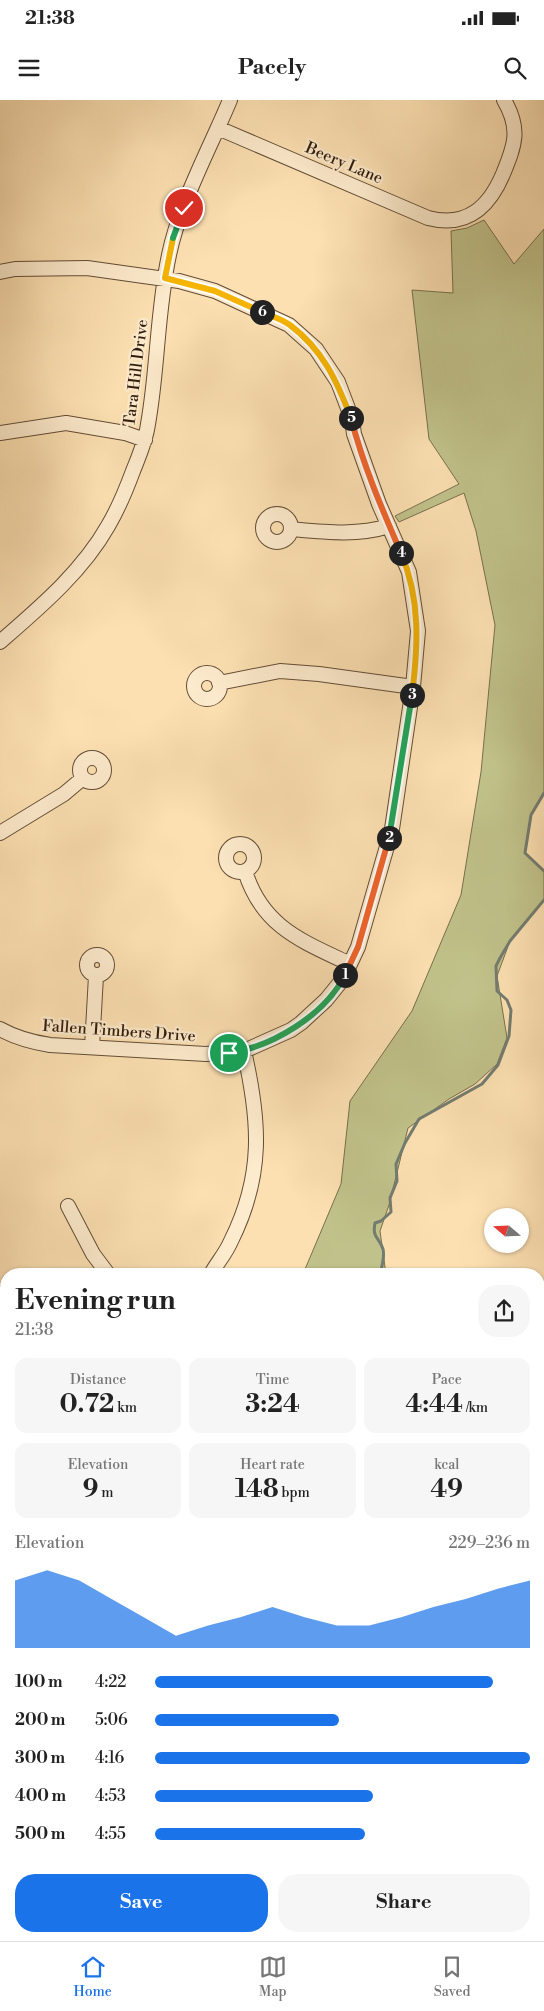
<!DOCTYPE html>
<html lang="en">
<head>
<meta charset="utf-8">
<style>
	body { margin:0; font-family:"Libre Bodoni",serif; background:#f6f6f6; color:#222; height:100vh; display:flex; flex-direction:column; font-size:19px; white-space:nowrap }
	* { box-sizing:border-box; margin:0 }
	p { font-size:16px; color:#767676 }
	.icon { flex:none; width:28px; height:28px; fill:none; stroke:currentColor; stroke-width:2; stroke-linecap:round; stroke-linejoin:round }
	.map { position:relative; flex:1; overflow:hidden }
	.drawer { position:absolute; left:0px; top:1168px; width:545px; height:674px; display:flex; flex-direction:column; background:#fff; border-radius:20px 20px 0 0; box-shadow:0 1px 4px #0004 }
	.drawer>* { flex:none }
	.needle { width:32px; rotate:289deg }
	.fabs { position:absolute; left:484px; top:1108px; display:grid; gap:10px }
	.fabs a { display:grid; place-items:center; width:45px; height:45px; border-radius:50%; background:#fff; box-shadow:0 1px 4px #0004; font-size:25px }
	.pin { position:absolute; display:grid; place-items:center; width:42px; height:42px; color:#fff; margin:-21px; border:2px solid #fff; border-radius:50%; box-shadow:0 1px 5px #0007 }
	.km { position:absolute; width:25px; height:25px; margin:-12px; border-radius:50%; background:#222; color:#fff; font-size:14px; line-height:25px; text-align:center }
	.round { display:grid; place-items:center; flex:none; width:52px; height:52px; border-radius:20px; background:#f6f6f6 }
	.head { display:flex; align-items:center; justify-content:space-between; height:85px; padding:0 15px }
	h1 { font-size:28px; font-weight:700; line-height:38px }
	.stats { display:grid; grid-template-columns:repeat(3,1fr); gap:8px; height:85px; padding:5px 15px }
	.stats div { display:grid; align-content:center; border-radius:12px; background:#f6f6f6; text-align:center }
	.stats b { font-size:25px; font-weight:700 }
	.stats small { font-size:14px; font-weight:400 }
	.stats p { font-size:14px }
	.chart { height:140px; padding:10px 15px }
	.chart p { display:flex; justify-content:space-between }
	.chart svg { width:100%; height:90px; margin-top:5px; fill:#1a73e8; opacity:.7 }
	.primary-button { display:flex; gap:10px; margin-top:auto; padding:10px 15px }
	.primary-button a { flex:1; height:58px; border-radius:20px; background:#1a73e8; color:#fff; font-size:20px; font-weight:700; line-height:58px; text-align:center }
	.primary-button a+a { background:#f6f6f6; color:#222 }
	ul { padding:0 15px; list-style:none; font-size:16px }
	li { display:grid; grid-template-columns:80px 60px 1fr; align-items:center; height:38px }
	li i { height:12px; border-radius:6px; background:#1a73e8 }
	.status { display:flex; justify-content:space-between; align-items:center; height:35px; padding:0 25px; background:#fff; direction:ltr }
	.status svg { height:14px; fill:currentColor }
	header { display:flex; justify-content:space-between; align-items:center; height:65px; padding:0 15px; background:#fff; font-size:22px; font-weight:700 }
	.dock { display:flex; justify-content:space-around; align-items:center; height:70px; border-top:1px solid #e0e0e0; background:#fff; font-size:14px; color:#767676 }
	.dock a { display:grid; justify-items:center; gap:2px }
	.dock .selected { color:#1a73e8 }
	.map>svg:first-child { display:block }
	.green { fill:#c1c28b; stroke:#786f4c }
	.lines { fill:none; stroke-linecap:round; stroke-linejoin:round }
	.stream { stroke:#737c70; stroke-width:3 }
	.minor-casing { stroke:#634d36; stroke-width:16 }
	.major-casing { stroke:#301c0c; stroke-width:19 }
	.minor { stroke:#fdebcd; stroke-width:14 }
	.major { stroke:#eec079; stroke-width:18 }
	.split-1-casing { stroke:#fff; stroke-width:10 }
	.split-2-casing { stroke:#fff; stroke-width:10 }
	.split-3-casing { stroke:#fff; stroke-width:10 }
	.split-4-casing { stroke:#fff; stroke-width:10 }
	.split-5-casing { stroke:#fff; stroke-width:10 }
	.split-6-casing { stroke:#fff; stroke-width:10 }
	.split-7-casing { stroke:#fff; stroke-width:10 }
	.split-8-casing { stroke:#fff; stroke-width:10 }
	.split-1 { stroke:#22a559; stroke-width:6 }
	.split-2 { stroke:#f0652b; stroke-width:6 }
	.split-3 { stroke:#22a559; stroke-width:6 }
	.split-4 { stroke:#f5b400; stroke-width:6 }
	.split-5 { stroke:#f0652b; stroke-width:6 }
	.split-6 { stroke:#f5b400; stroke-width:6 }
	.split-7 { stroke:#f5b400; stroke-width:6 }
	.split-8 { stroke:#22a559; stroke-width:6 }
	.labels { text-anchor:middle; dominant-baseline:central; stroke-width:4.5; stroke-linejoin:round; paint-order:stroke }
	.street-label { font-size:16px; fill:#301c0c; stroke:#fdebcd }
</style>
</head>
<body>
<div class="status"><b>21:38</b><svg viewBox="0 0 49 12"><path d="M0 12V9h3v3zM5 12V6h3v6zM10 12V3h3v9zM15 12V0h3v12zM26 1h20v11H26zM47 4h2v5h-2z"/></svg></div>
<header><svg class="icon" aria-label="menu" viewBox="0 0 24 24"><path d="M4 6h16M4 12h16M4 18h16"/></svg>Pacely<svg class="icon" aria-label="search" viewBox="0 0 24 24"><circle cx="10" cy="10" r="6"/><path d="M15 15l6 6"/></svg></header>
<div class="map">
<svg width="544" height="1841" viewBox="0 0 544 1841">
	<rect width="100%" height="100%" fill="#fce0b2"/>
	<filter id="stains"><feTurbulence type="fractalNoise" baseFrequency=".004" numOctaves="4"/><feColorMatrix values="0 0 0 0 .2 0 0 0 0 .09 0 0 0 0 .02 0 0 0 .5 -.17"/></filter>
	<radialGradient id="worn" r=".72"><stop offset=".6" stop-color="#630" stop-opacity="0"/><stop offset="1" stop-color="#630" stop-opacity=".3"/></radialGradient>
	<path class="green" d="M484,120L514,164L544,129V693L531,715L525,753L544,771V800L510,841L497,876L507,938L497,964L475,984L449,999L408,1028L389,1105L380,1131L386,1174H303L341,1084L350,1001L412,911L461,795L481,672L495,525L476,431L464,393L399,422L395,416L459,384L429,339L412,190L453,193L451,131L467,128Z
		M6,1331V1835H113V1841H0V1335Z"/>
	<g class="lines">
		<path class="stream" d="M544,693L531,715L525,753L544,771
			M380,1174C382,1166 385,1157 383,1149C379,1137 372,1138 375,1123L381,1121L391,1112L390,1098L397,1081L396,1064L405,1043L419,1019L482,984L498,965L509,936L511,910L507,900L497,891L496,866L500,858L510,841L544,800
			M0,1683L6,1671"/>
		<defs>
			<path id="minor" d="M218,28L428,118C467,128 489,107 503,74C515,45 521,29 504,0
				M0,172L15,169L87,168L179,181L215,191L289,225L316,249L338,282L352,319L354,334L379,404L409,472L418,531L413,587L392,729L358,847L343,879L326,900L301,923L291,930L244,951L206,954L50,945C31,942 16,938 0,929
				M0,333L66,323L125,333L145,340
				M263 428a14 14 0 1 1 28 0a14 14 0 1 1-28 0Z
				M291,429C324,432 357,436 389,426
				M0,542C39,508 82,472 108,426C118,409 126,390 133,371C139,356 146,340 148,324C158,268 157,211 169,155C179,105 210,48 230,0
				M194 586a13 13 0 1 1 26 0a13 13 0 1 1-26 0Z
				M219,583L280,571L319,574L413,587
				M80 670a12 12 0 1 1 24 0a12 12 0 1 1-24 0Z
				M0,733L64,694L83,678
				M226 758a14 14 0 1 1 28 0a14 14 0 1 1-28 0Z
				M245,771C262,827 302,841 350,864
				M87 865a10 10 0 1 1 20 0a10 10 0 1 1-20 0Z
				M92,947L96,876
				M68,1106L93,1154L108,1174
				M211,1174C217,1163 226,1153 231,1141C264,1075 260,1021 244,951
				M539,1272L544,1256
				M0,1324L6,1321
				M354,1841L356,1835"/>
			<path id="major" d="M0,1195L6,1209
				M0,1222L6,1232
				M0,1246L6,1260
				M539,1577L544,1578
				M539,1596L544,1597"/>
		</defs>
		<use href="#minor" class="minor-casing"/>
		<use href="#major" class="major-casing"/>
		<use href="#minor" class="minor"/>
		<use href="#major" class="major"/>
	</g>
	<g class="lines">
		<defs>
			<path id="split-1" d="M229,953C272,947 325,915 345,875"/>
			<path id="split-2" d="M345,875L358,847L389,738"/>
			<path id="split-3" d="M389,738L412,595"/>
			<path id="split-4" d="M401,453C421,500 418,547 412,595"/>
			<path id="split-5" d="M351,318C363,365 382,409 401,453"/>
			<path id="split-6" d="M262,212C271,216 282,219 290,225C323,250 337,281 351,318"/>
			<path id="split-7" d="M173,138L165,178L215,191L262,212"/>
			<path id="split-8" d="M173,138L184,108"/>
		</defs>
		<use href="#split-1" class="split-1-casing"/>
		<use href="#split-2" class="split-2-casing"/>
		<use href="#split-3" class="split-3-casing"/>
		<use href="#split-4" class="split-4-casing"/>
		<use href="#split-5" class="split-5-casing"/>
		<use href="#split-6" class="split-6-casing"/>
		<use href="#split-7" class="split-7-casing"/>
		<use href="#split-8" class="split-8-casing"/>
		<use href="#split-1" class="split-1"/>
		<use href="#split-2" class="split-2"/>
		<use href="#split-3" class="split-3"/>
		<use href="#split-4" class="split-4"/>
		<use href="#split-5" class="split-5"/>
		<use href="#split-6" class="split-6"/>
		<use href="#split-7" class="split-7"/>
		<use href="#split-8" class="split-8"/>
	</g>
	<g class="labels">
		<g class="street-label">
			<text transform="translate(344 63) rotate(23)">Beery Lane</text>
			<text transform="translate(136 273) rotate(-83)">Tara Hill Drive</text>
			<text transform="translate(119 931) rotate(4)">Fallen Timbers Drive</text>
		</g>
	</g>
	<rect width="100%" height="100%" filter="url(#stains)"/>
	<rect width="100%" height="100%" fill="url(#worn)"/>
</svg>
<div class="fabs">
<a><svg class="needle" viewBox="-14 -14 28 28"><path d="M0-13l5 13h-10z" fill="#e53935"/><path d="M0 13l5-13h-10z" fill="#767676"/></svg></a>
</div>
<div class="pin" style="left:229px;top:953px;background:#1e9e55"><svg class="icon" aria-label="arrive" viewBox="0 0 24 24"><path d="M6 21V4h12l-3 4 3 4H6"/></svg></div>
<div class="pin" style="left:184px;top:108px;background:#d93025"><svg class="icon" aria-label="check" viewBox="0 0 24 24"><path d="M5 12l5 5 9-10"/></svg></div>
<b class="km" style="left:345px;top:875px">1</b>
<b class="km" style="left:389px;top:738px">2</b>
<b class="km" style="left:412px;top:595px">3</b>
<b class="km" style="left:401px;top:453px">4</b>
<b class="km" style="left:351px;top:318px">5</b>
<b class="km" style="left:262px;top:212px">6</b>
<section class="drawer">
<div class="head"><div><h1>Evening run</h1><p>21:38</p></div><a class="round"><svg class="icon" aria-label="share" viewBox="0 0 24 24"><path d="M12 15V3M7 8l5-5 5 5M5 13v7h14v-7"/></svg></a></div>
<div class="stats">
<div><p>Distance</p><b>0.72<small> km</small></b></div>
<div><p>Time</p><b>3:24</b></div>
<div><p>Pace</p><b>4:44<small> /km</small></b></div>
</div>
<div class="stats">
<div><p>Elevation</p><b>9<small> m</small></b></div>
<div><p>Heart rate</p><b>148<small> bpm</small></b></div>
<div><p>kcal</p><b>49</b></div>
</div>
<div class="chart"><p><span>Elevation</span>229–236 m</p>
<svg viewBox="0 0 160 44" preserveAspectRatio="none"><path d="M0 44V11L10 6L20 11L30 20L40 29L50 38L60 33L70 29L80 24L90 29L100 33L110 33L120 29L130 24L140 20L150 15L160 11V44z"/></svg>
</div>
<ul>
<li><b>100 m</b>4:22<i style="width:90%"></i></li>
<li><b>200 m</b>5:06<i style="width:49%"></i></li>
<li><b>300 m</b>4:16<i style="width:100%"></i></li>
<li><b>400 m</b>4:53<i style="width:58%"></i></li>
<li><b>500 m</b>4:55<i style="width:56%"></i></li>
</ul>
<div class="primary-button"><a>Save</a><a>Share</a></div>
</section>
</div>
<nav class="dock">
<a class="selected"><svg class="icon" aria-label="home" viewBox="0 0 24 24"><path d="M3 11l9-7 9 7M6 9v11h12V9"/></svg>Home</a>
<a><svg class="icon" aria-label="map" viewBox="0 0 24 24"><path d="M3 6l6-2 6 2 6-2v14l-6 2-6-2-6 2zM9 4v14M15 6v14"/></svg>Map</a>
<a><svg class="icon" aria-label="saved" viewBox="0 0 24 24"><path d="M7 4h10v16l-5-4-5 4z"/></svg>Saved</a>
</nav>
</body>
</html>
